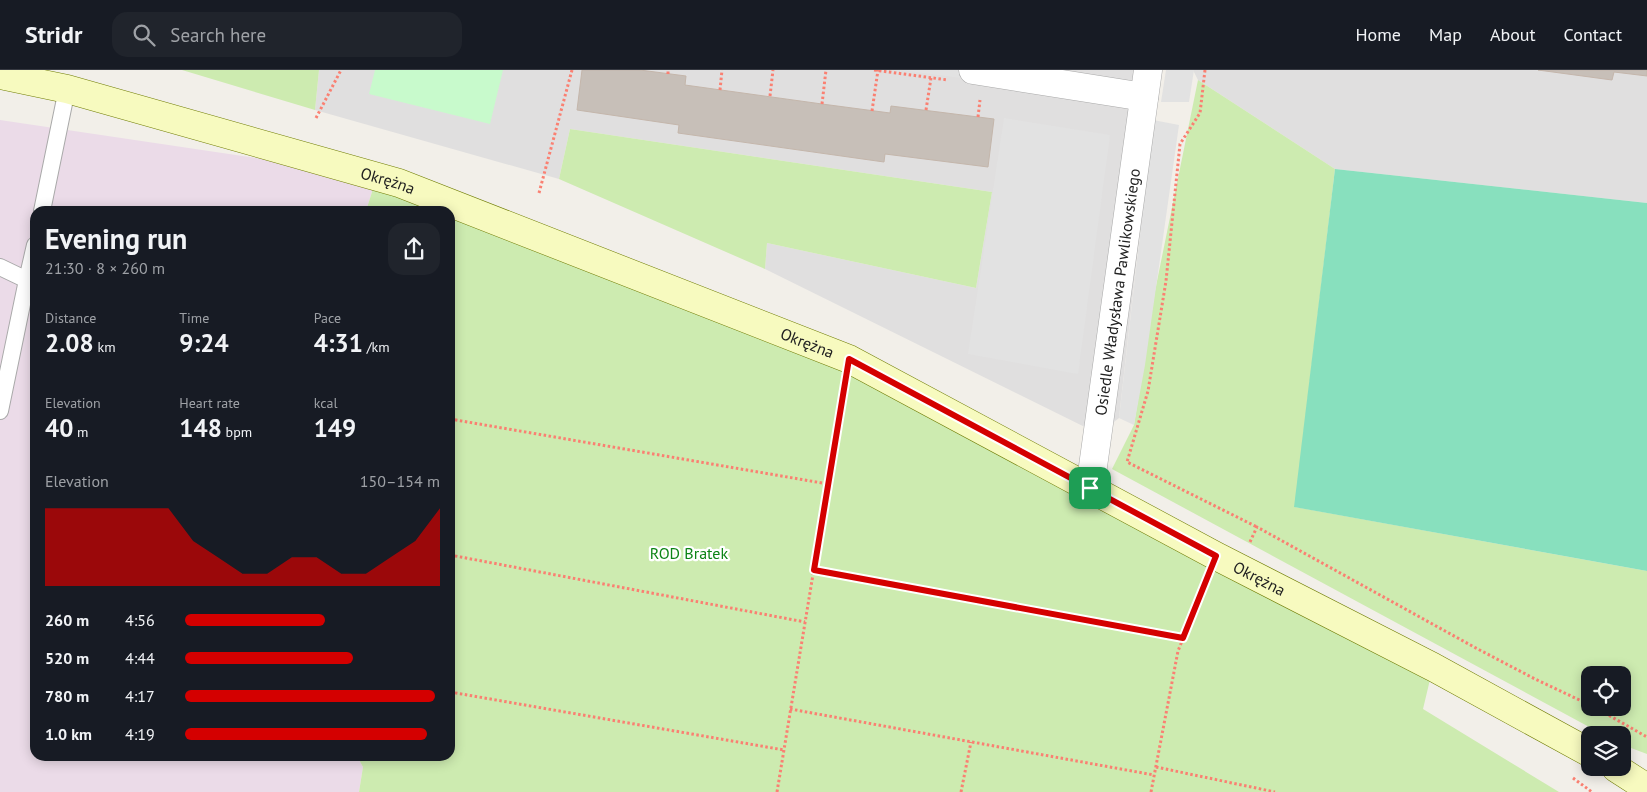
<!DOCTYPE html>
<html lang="en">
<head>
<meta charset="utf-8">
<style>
	body { margin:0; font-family:"PT Sans",sans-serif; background:#20242c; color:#f1f3f6; height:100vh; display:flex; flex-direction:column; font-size:19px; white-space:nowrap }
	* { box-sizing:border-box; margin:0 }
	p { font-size:16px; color:#9ea1a6 }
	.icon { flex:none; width:28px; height:28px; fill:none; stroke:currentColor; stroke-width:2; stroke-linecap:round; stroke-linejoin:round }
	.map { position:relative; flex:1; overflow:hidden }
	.details { position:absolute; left:30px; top:136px; width:425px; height:555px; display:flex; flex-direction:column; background:#171b24; border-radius:15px; box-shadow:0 2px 12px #0003 }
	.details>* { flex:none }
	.buttons { position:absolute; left:1581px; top:596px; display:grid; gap:10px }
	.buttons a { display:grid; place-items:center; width:50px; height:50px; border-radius:10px; background:#171b24; box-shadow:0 2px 12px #0003; font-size:25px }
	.pin { position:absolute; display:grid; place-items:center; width:42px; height:42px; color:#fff; margin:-21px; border-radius:10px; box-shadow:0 2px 8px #0006 }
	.round { display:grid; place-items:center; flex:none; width:52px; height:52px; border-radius:15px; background:#20242c }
	.head { display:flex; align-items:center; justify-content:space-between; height:85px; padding:0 15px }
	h1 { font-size:28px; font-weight:700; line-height:38px }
	.stats { display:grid; grid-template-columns:repeat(3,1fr); gap:8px; height:85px; padding:5px 15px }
	.stats div { display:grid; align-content:center }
	.stats b { font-size:25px; font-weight:700 }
	.stats small { font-size:14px; font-weight:400 }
	.stats p { font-size:14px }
	.chart { height:140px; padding:10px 15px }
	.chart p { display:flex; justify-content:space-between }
	.chart svg { width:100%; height:90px; margin-top:5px; fill:#d40000; opacity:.7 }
	ul { padding:0 15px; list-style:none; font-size:16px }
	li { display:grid; grid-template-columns:80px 60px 1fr; align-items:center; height:38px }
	li i { height:12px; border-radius:6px; background:#d40000 }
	header { display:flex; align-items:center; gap:30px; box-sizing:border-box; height:70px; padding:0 25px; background:#171b24; border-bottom:1px solid #363941 }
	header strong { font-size:24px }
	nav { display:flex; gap:28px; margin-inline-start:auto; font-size:18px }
	.search { width:350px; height:45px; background:#20242c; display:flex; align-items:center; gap:12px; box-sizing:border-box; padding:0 18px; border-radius:15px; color:#9ea1a6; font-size:19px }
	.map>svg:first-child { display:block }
	.residential { fill:#e0dfdf }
	.industrial { fill:#ebdbe8 }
	.grass { fill:#cdebb0; fill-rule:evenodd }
	.park { fill:#c8facc }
	.pitch { fill:#88e0be }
	.parking { fill:#e2e2e2 }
	.building { fill:#c7bfb8; stroke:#c4b6ab }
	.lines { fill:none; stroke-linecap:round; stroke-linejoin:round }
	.lane-casing { stroke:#a9a9a9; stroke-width:18 }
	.street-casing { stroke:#a9a9a9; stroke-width:29 }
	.secondary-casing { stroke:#707d05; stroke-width:29 }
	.path { stroke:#fa8072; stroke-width:3; stroke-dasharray:2.5 2.5; stroke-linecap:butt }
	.lane { stroke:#fff; stroke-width:16 }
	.street { stroke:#fff; stroke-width:28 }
	.secondary { stroke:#f7fabf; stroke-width:28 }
	.route-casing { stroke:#fff; stroke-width:10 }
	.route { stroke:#d40000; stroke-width:6 }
	.labels { text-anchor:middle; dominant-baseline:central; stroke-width:4.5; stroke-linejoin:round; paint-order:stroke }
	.street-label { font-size:16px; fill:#222; stroke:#fff }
	.park-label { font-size:16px; fill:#0c8416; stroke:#fff }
</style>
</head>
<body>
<header>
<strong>Stridr</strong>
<div class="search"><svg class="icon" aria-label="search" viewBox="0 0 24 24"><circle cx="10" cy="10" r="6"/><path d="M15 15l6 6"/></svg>Search here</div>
<nav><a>Home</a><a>Map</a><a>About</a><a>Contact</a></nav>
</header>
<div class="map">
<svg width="1647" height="722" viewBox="0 0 1647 722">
	<rect width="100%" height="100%" fill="#f2efe9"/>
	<path class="residential" d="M319,0H1158L1119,348L1099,364L765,199L767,173L976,218L992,122L570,59L559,109L315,40Z
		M1193,0H1647V133L1335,99L1198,10Z"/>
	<path class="industrial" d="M0,50L377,106L366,141H35V686H357L363,697L359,722H0Z"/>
	<path class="grass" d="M182,0H319L315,40Z
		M1198,10L1335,99L1295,437L1647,501V684L1623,675L1622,665H1604L1112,399L1134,355L1155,221ZM1590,605H1622V638H1590Z
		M570,59L992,122L976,218L767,173L765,199L559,109Z
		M377,106L849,289L1433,597L1423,639L1559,722H359L363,697L357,686H450V141H366Z"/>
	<path class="park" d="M375,0H503L490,54L369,24Z"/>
	<path class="pitch" d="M1335,99L1647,133V501L1294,437Z"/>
	<path class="parking" d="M900,0H975V10Z
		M1166,0H1194L1189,32H1161Z
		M1004,48L1110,65L1078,304L968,284Z
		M1153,50L1179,55L1145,295L1134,355L1119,348Z"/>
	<path class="building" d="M582,0H640L686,6L685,15L822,34L890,43L891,36L994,49L988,97L885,84L884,92L678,63L679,55L577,40Z
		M1538,0H1647V6L1614,2L1612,10Z"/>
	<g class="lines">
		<defs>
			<path id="lane" d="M42,141L67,19
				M0,197L27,210L35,175
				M0,341L27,210"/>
			<g id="street">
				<path d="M973,0L1144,27"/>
				<path id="s1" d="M1090,418L1148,0"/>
			</g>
			<g id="secondary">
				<path id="s2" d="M0,5L67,19L399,113L849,289L1216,486L1433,597L1590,683"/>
				<path d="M1616,698L1647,718"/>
			</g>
		</defs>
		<use href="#lane" class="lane-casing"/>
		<use href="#street" class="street-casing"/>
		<use href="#secondary" class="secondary-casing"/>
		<path class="path" d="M874,0L948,10
			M1205,0L1200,43L1180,74L1166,211L1148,321L1127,392L1257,457
			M668,4V0
			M720,20L722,0
			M770,26L773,0
			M822,34L826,0
			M926,40L931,8
			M872,41L878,0
			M978,47L980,30
			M316,48L341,0
			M539,123L572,0
			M450,349L828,414
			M1250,472L1257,457L1474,577L1535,609L1590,635
			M450,485L805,552
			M814,500L1183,568
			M450,622L784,680
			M1596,638L1647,667
			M790,639L1154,705
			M1156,697L1275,722
			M1573,708L1592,722
			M777,722L844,317
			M961,722L971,672
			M1151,722L1178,581L1206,512"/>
		<use href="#lane" class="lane"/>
		<use href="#street" class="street"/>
		<use href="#secondary" class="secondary"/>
	</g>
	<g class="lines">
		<defs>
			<path id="route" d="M849,289L1216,486L1183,568L814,500Z"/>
		</defs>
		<use href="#route" class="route-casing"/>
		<use href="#route" class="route"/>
	</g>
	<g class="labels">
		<g class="street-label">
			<text stroke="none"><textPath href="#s2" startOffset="402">Okrężna</textPath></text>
			<text stroke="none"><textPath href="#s1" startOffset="198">Osiedle Władysława Pawlikowskiego</textPath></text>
			<text stroke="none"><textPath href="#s2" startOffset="852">Okrężna</textPath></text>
			<text stroke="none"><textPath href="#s2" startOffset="1362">Okrężna</textPath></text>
		</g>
		<g class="park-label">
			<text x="689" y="483">ROD Bratek</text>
		</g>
	</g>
</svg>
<div class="buttons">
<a><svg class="icon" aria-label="locate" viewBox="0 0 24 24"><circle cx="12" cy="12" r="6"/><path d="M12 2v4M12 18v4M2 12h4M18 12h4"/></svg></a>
<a><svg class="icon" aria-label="layers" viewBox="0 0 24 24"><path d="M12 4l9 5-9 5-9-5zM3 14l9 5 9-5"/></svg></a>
</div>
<div class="pin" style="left:1090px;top:418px;background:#1e9e55"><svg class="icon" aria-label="arrive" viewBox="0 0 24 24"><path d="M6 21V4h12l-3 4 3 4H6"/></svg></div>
<section class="details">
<div class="head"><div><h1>Evening run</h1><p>21:30 · 8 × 260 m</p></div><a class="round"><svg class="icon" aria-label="share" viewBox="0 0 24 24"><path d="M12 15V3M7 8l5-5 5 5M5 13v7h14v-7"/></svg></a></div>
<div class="stats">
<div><p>Distance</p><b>2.08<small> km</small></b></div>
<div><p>Time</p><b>9:24</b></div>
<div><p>Pace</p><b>4:31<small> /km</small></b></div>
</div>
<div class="stats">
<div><p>Elevation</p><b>40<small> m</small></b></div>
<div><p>Heart rate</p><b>148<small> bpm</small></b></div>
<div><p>kcal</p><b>149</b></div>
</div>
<div class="chart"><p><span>Elevation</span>150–154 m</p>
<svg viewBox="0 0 160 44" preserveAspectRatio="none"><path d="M0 44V6L10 6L20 6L30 6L40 6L50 6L60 22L70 30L80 38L90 38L100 30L110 30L120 38L130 38L140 30L150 22L160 6V44z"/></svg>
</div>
<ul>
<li><b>260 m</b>4:56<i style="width:55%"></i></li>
<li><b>520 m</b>4:44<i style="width:66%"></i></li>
<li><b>780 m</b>4:17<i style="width:98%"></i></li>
<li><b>1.0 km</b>4:19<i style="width:95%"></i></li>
</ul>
</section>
</div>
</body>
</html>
